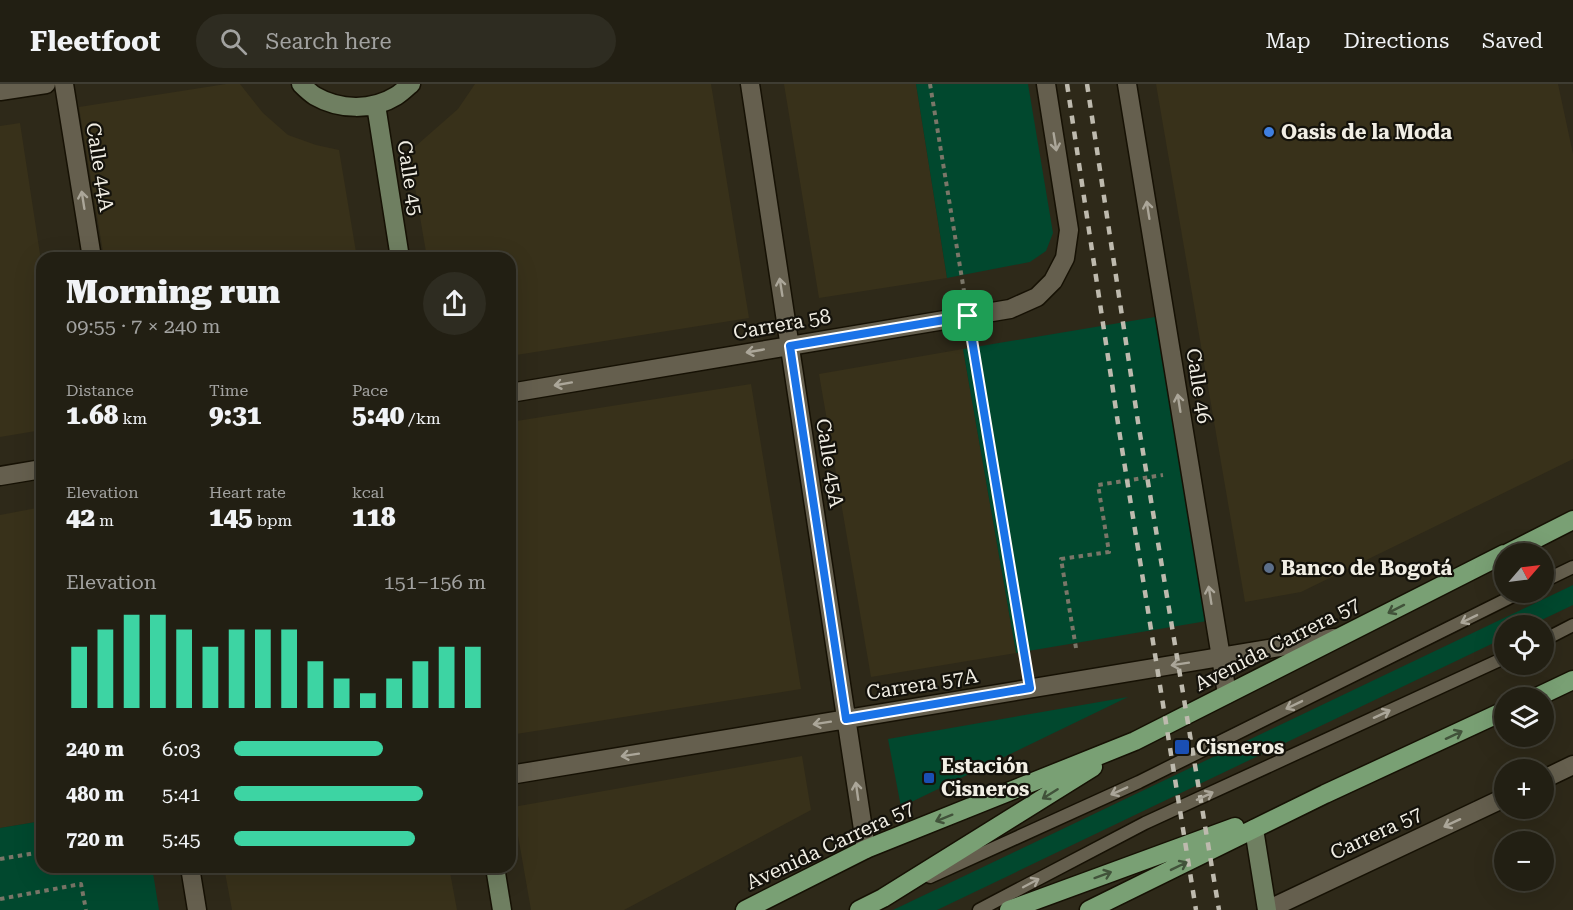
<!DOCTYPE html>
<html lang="en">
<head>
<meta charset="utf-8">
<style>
	body { margin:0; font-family:"Roboto Serif",serif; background:#2e2c21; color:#f1f3f6; height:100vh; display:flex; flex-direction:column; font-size:22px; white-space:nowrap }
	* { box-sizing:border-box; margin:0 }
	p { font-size:20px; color:#a2a2a0 }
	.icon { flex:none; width:33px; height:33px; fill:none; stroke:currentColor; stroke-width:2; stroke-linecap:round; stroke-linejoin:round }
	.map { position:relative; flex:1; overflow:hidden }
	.drawer { position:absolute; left:36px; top:168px; width:480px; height:621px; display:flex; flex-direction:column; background:#221f13; border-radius:18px; box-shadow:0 6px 24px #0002,0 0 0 2px #3f3d33 }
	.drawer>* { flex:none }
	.needle { width:39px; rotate:62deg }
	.fabs { position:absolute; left:1494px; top:459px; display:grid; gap:12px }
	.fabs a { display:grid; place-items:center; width:60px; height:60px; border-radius:50%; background:#221f13; box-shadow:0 6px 24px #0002,0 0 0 2px #3f3d33; font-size:30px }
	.pin { position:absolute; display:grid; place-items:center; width:51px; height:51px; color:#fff; margin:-26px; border-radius:12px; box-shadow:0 3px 9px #0006 }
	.round { display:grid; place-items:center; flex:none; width:63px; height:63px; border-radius:32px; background:#2e2c21 }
	.head { display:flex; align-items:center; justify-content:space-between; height:102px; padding:0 30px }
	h1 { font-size:33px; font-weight:800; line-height:45px }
	.metrics { display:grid; grid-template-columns:repeat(3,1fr); gap:9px; height:102px; padding:6px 30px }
	.metrics div { display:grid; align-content:center }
	.metrics b { font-size:26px; font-weight:800 }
	.metrics small { font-size:16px; font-weight:400 }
	.metrics p { font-size:16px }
	.chart { height:168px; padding:12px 30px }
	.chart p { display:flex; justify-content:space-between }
	.chart svg { width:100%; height:108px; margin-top:6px; stroke:#3dd4a3; stroke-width:6 }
	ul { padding:0 30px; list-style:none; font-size:20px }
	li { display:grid; grid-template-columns:96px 72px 1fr; align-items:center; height:45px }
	li i { height:15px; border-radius:8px; background:#3dd4a3 }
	header { display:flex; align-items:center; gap:36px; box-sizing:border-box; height:84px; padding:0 30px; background:#221f13; border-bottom:2px solid #3f3d33 }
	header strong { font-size:28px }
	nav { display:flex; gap:33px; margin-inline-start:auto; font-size:21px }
	.search { width:420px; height:54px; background:#2e2c21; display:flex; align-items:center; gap:15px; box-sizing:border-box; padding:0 21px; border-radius:33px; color:#a2a2a0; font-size:22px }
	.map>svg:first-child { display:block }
	.built { fill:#38311a }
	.green { fill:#01482e }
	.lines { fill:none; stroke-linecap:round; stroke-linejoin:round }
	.lane-casing { stroke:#161104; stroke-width:15 }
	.street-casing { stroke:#161104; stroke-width:21 }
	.secondary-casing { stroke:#161104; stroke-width:21 }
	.primary-casing { stroke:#161104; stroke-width:21 }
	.path { stroke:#7a7668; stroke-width:4; stroke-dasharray:4.5 4.5; stroke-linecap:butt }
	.lane { stroke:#655f4e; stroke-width:12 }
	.street { stroke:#655f4e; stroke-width:18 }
	.secondary { stroke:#6f7f61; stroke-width:18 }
	.primary { stroke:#79a074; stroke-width:18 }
	.rail { stroke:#bebaae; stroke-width:4.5; stroke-dasharray:8 8; stroke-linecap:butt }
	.oneway { stroke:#aba699 }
	.oneway2 { stroke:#41523a }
	.route-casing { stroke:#fff; stroke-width:12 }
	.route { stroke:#1a73e8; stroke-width:8 }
	.shop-dot { fill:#3f7fe0; stroke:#14120b; stroke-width:2 }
	.service-dot { fill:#5c6f8a; stroke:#14120b; stroke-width:2 }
	.transit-dot { fill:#1a4fb4; stroke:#14120b; stroke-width:2 }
	.labels { text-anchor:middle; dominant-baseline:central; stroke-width:4.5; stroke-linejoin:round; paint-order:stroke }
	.poi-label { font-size:20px; font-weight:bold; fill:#f1eee4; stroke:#14120b; text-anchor:start }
	.street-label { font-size:20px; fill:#f1eee4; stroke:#14120b }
</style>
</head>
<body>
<header>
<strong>Fleetfoot</strong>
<div class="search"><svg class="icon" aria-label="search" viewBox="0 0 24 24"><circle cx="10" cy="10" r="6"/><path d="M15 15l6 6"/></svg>Search here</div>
<nav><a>Map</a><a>Directions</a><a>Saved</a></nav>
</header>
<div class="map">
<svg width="1573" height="826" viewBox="0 0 1573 826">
	<rect width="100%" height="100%" fill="#2e2919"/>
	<path class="built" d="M226,0H240L263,29L288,51L316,61L339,66L357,174H104L79,23Z
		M475,0H711L749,234L510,272V174H427L409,68L458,25Z
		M784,0H916L947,194L819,214Z
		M1156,0H1558L1573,70V375L1301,508L1245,518Z
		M20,39L42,183V346L0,353V42Z
		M963,265L1016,569L871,593L819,290Z
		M751,300L801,605L510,651V338Z
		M42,423V737L0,744V431Z
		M802,672L811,726L624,826H531L513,723Z
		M224,783H449L457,826H232Z"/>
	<path class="green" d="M916,0H1028L1053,149L1046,167L1030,178L947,194Z
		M1155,233L1207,537L1016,569L963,265Z
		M1573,501V521L1531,541L1504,542V554L937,826H893Z
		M1128,613L901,723L888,655Z
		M42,737V783H152L159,826H0V744Z"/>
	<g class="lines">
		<defs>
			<path id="lane" d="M1544,497L1573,483
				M1544,556L1573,541
				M930,793L1139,698L1521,508
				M979,826L1145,739L1504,574"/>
			<path id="street" d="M64,0L92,174
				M750,0L866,765
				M1127,0L1227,610
				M0,7L46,0
				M510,309L1010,225L1037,213L1053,197L1065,174L1069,146L1046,0
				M0,392L42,385
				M510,691L1334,554
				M1544,695L1573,681
				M190,783L197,826
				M1267,826L1504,714"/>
			<path id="secondary" d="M301,0C305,4 310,9 315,12C339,26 372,27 396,12C401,9 406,4 411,0
				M376,21L400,174
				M1254,745L1267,826
				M495,783L502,826"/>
			<path id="primary" d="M1506,470L1573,436
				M1535,614L1573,596
				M745,826L866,765L1135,657L1504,470
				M859,826L883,814L1093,683
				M1009,826L1235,743
				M1089,826L1325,710L1504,627"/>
		</defs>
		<use href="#lane" class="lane-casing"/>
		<use href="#street" class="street-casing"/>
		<use href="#secondary" class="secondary-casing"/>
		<use href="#primary" class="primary-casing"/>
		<path class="path" d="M930,0L964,207
			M972,256L1026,580
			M1076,564L1061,475L1109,468L1098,401L1163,391
			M0,775L42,768
			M0,815L81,800L86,826"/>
		<use href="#lane" class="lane"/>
		<use href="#street" class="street"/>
		<use href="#secondary" class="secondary"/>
		<use href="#primary" class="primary"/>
		<path class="rail" d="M1067,0L1119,346L1196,826
			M1087,0L1138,338L1219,826"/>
	</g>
	<defs><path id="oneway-shaft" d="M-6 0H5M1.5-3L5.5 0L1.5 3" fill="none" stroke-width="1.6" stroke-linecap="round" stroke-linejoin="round" transform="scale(1.5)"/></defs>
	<g class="oneway">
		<use href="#oneway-shaft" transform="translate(1055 58) rotate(81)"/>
		<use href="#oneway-shaft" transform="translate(83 116) rotate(-99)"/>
		<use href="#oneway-shaft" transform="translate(1148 126) rotate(-99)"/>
		<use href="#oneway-shaft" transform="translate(781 203) rotate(-99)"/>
		<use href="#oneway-shaft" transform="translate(755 267) rotate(170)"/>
		<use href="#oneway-shaft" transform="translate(563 300) rotate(170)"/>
		<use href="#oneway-shaft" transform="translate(1179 319) rotate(-99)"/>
		<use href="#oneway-shaft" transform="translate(1210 511) rotate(-99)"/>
		<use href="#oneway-shaft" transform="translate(1469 535) rotate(154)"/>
		<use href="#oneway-shaft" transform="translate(1180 580) rotate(171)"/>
		<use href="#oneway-shaft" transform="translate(1294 621) rotate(154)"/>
		<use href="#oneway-shaft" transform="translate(1382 630) rotate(-25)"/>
		<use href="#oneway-shaft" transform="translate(822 639) rotate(171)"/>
		<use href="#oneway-shaft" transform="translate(630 671) rotate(171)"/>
		<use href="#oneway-shaft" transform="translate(857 707) rotate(-98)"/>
		<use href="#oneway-shaft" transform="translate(1119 707) rotate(156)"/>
		<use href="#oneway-shaft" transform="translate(1205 712) rotate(-25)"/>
		<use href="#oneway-shaft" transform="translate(1452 739) rotate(155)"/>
		<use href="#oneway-shaft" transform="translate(1031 799) rotate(-28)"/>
	</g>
	<g class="oneway2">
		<use href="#oneway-shaft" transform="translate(1396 525) rotate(153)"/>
		<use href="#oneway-shaft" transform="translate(1454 651) rotate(-25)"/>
		<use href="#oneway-shaft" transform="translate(1050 710) rotate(148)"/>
		<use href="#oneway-shaft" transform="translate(944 734) rotate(158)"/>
		<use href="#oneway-shaft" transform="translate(1179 782) rotate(-26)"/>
		<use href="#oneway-shaft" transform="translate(1103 791) rotate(-20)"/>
	</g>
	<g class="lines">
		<defs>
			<path id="route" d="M968,232L1030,604L846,635L790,262Z"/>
		</defs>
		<use href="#route" class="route-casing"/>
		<use href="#route" class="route"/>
	</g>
	<circle class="shop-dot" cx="1269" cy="48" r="6"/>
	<circle class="service-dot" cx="1269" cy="484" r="6"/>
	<g class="transit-dot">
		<rect x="1174" y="655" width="16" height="16" rx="3"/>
		<rect x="923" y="688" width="12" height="12" rx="3"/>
	</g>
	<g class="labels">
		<g class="poi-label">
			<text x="1281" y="48">Oasis de la Moda</text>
			<text x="1281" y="484">Banco de Bogotá</text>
			<text x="1196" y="663">Cisneros</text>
			<text x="941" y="682">Estación<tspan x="941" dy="23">Cisneros</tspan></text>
		</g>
		<g class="street-label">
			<text transform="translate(100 83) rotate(81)">Calle 44A</text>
			<text transform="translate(410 94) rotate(81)">Calle 45</text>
			<text transform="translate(782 240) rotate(-10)">Carrera 58</text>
			<text transform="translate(1199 302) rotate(81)">Calle 46</text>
			<text transform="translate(830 379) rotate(81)">Calle 45A</text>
			<text transform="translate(1277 560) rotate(-27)">Avenida Carrera 57</text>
			<text transform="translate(922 600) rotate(-9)">Carrera 57A</text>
			<text transform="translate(1376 749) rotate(-25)">Carrera 57</text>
			<text transform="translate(830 761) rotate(-25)">Avenida Carrera 57</text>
		</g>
	</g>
</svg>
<div class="fabs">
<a><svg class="needle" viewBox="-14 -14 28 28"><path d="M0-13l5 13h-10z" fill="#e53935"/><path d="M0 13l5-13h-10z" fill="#a2a2a0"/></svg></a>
<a><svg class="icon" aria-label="locate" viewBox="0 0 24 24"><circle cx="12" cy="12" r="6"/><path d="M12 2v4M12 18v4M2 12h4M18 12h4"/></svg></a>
<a><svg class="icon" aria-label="layers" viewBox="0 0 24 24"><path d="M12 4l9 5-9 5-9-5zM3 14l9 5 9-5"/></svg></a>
<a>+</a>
<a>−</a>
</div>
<div class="pin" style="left:968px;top:232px;background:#1e9e55"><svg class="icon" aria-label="arrive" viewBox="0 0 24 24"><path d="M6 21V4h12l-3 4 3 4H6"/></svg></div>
<section class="drawer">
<div class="head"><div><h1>Morning run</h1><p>09:55 · 7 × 240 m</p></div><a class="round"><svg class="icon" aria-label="share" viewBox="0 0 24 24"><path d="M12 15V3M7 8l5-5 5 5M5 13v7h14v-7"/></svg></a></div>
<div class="metrics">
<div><p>Distance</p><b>1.68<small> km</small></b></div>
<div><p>Time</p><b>9:31</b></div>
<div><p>Pace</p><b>5:40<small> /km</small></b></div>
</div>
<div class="metrics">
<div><p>Elevation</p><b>42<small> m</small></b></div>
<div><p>Heart rate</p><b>145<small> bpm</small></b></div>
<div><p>kcal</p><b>118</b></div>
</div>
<div class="chart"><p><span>Elevation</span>151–156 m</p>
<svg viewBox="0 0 160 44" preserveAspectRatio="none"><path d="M5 44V19M15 44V12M25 44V6M35 44V6M45 44V12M55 44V19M65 44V12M75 44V12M85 44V12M95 44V25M105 44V32M115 44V38M125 44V32M135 44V25M145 44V19M155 44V19"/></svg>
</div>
<ul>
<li><b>240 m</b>6:03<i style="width:59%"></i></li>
<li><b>480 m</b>5:41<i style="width:75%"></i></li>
<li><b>720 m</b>5:45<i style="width:72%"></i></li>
</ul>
</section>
</div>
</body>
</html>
